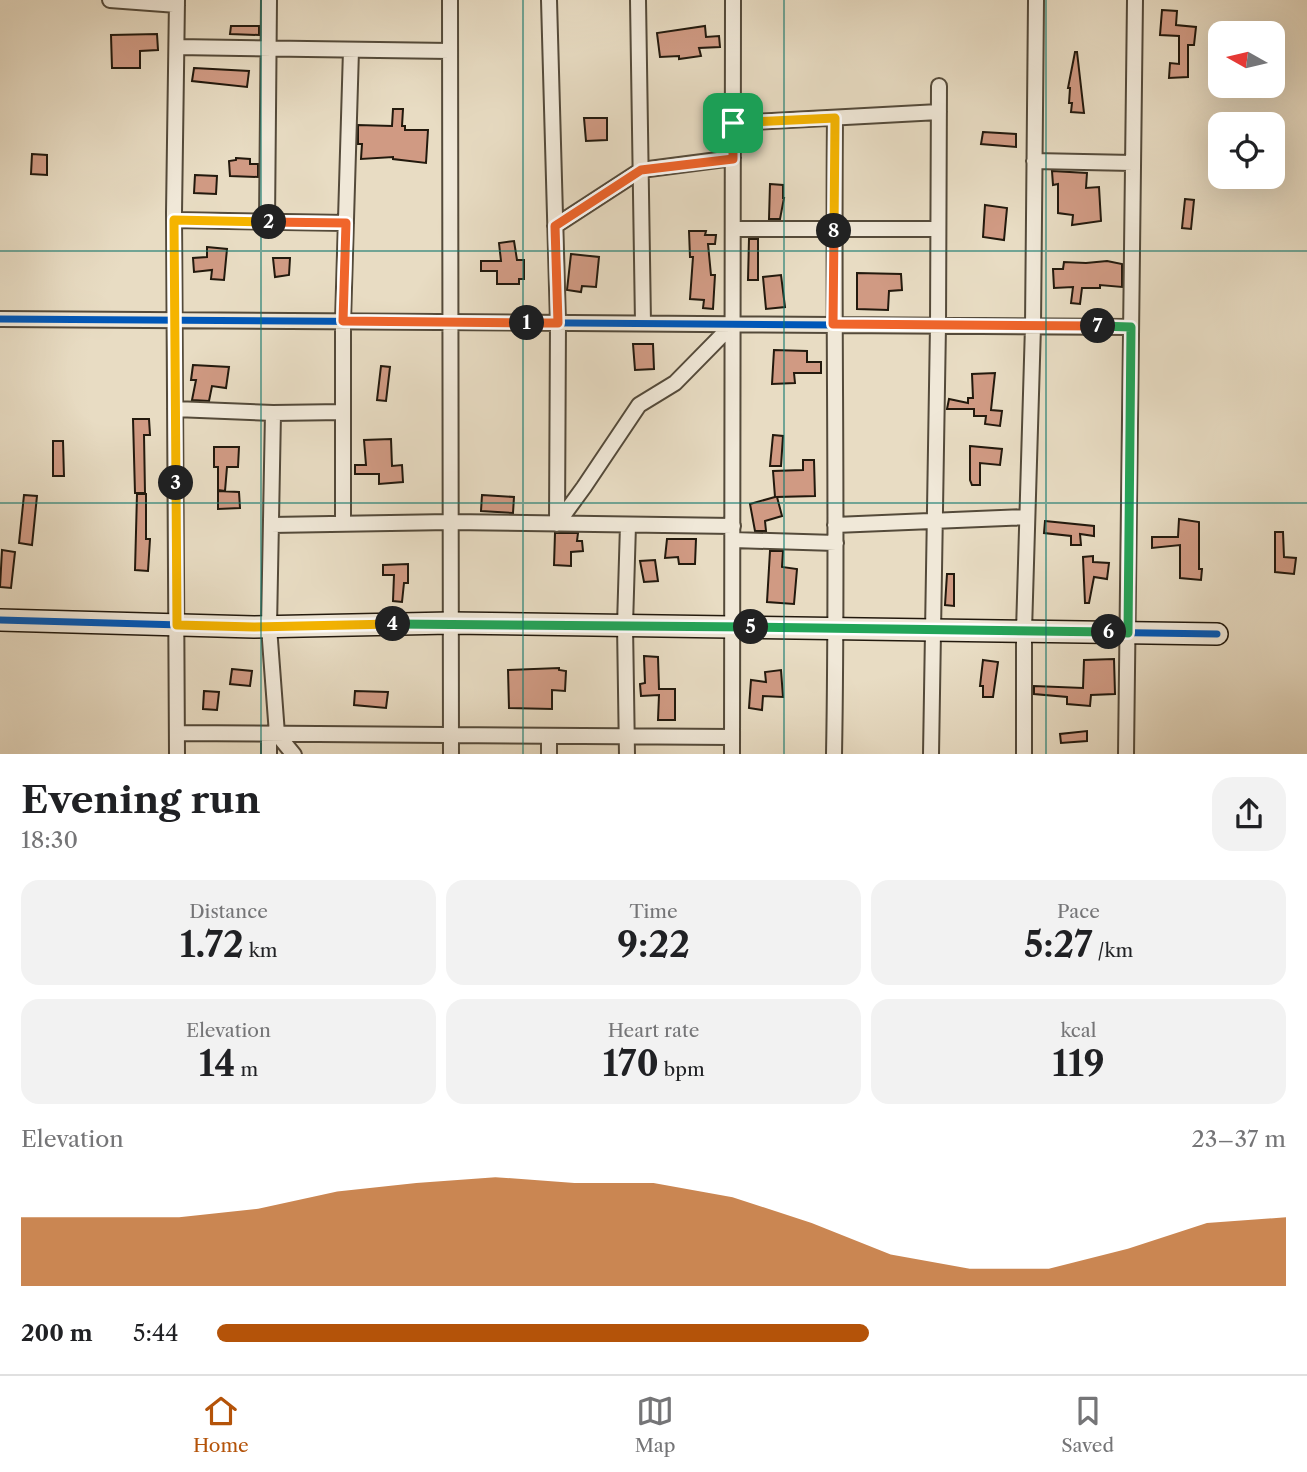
<!DOCTYPE html>
<html lang="en">
<head>
<meta charset="utf-8">
<style>
	body { margin:0; font-family:"Libre Caslon Text",serif; background:#f2f2f2; color:#202124; height:100vh; display:flex; flex-direction:column; font-size:26px; white-space:nowrap }
	* { box-sizing:border-box; margin:0 }
	p { font-size:23px; color:#757577 }
	.icon { flex:none; width:38px; height:38px; fill:none; stroke:currentColor; stroke-width:2; stroke-linecap:round; stroke-linejoin:round }
	.map { position:relative; height:754px; overflow:hidden }
	.sheet { display:flex; flex-direction:column; background:#fff; flex:1 }
	.sheet>* { flex:none }
	.needle { width:46px; rotate:278deg }
	.buttons { position:absolute; left:1208px; top:21px; display:grid; gap:14px }
	.buttons a { display:grid; place-items:center; width:77px; height:77px; border-radius:14px; background:#fff; box-shadow:0 7px 28px #0002; font-size:35px }
	.pin { position:absolute; display:grid; place-items:center; width:60px; height:60px; color:#fff; margin:-30px; border-radius:14px; box-shadow:0 4px 10px #0006 }
	.km { position:absolute; width:35px; height:35px; margin:-18px; border-radius:50%; background:#222; color:#fff; font-size:19px; line-height:35px; text-align:center }
	.round { display:grid; place-items:center; flex:none; width:74px; height:74px; border-radius:21px; background:#f2f2f2 }
	.head { display:flex; align-items:center; justify-content:space-between; height:119px; padding:0 21px }
	h1 { font-size:38px; font-weight:800; line-height:52px }
	.metrics { display:grid; grid-template-columns:repeat(3,1fr); gap:10px; height:119px; padding:7px 21px }
	.metrics div { display:grid; align-content:center; border-radius:18px; background:#f2f2f2; text-align:center }
	.metrics b { font-size:35px; font-weight:800 }
	.metrics small { font-size:19px; font-weight:400 }
	.metrics p { font-size:19px }
	.chart { height:196px; padding:14px 21px }
	.chart p { display:flex; justify-content:space-between }
	.chart svg { width:100%; height:126px; margin-top:7px; fill:#b45309; opacity:.7 }
	ul { padding:0 21px; list-style:none; font-size:23px }
	li { display:grid; grid-template-columns:112px 84px 1fr; align-items:center; height:52px }
	li i { height:18px; border-radius:9px; background:#b45309 }
	.menu { display:flex; justify-content:space-around; align-items:center; height:98px; border-top:2px solid #e0e0e0; background:#fff; font-size:19px; color:#757577 }
	.menu a { display:grid; justify-items:center; gap:4px }
	.menu .selected { color:#b45309 }
	.map>svg:first-child { display:block }
	.building { fill:#d09a83; stroke:#22190d; stroke-width:2 }
	.lines { fill:none; stroke-linecap:round; stroke-linejoin:round }
	.street-casing { stroke:#544a3a; stroke-width:18 }
	.secondary-casing { stroke:#22190d; stroke-width:24 }
	.street { stroke:#f0e8d8; stroke-width:14 }
	.secondary { stroke:#f0e8d8; stroke-width:21 }
	.cycleway-casing { stroke:#f0e8d8; stroke-width:11 }
	.cycleway { stroke:#0057b8; stroke-width:7 }
	.split-1-casing { stroke:#fff; stroke-width:14 }
	.split-2-casing { stroke:#fff; stroke-width:14 }
	.split-3-casing { stroke:#fff; stroke-width:14 }
	.split-4-casing { stroke:#fff; stroke-width:14 }
	.split-5-casing { stroke:#fff; stroke-width:14 }
	.split-6-casing { stroke:#fff; stroke-width:14 }
	.split-7-casing { stroke:#fff; stroke-width:14 }
	.split-8-casing { stroke:#fff; stroke-width:14 }
	.split-9-casing { stroke:#fff; stroke-width:14 }
	.split-1 { stroke:#f0652b; stroke-width:9 }
	.split-2 { stroke:#f0652b; stroke-width:9 }
	.split-3 { stroke:#f5b400; stroke-width:9 }
	.split-4 { stroke:#f5b400; stroke-width:9 }
	.split-5 { stroke:#22a559; stroke-width:9 }
	.split-6 { stroke:#22a559; stroke-width:9 }
	.split-7 { stroke:#22a559; stroke-width:9 }
	.split-8 { stroke:#f0652b; stroke-width:9 }
	.split-9 { stroke:#f5b400; stroke-width:9 }
	.grid { fill:none; stroke:#0f766e; stroke-width:2; stroke-opacity:0.55 }
</style>
</head>
<body>
<div class="map">
<svg width="1307" height="755" viewBox="0 0 1307 755">
	<rect width="100%" height="100%" fill="#e8dcc3"/>
	<filter id="stains"><feTurbulence type="fractalNoise" baseFrequency=".00286" numOctaves="4"/><feColorMatrix values="0 0 0 0 .2 0 0 0 0 .09 0 0 0 0 .02 0 0 0 .5 -.17"/></filter>
	<radialGradient id="worn" r=".72"><stop offset=".6" stop-color="#630" stop-opacity="0"/><stop offset="1" stop-color="#630" stop-opacity=".3"/></radialGradient>
	<path class="building" d="M1162,10L1177,11L1176,25L1196,27L1194,45H1188V77L1169,78L1170,63L1179,64V36L1160,35Z
		M231,26H259V35L230,34Z
		M705,26L706,37L719,36L720,47L699,48L701,56L679,59V56L660,57L657,33Z
		M157,34L158,50L140,51V68H112L111,35Z
		M1075,52H1077L1084,113L1071,112L1072,103H1069L1070,88H1068Z
		M194,68L249,71L247,87L192,81Z
		M393,109H403L402,126H405V130H428L426,163L393,159V157L361,159L362,144H358V125L392,126Z
		M584,118H607V140L586,141Z
		M983,132L1016,134V147L981,144Z
		M32,154L47,155V175L31,174Z
		M236,158L250,159V164H258V177L230,176L229,161L236,160Z
		M1052,171L1087,173L1086,188L1099,187L1101,221L1072,225L1073,215L1058,213V184L1053,185Z
		M195,175L217,176L216,194L194,193Z
		M770,184L783,185V198H784L780,219H769Z
		M1185,199L1194,200L1191,229L1182,228Z
		M985,205L1007,208L1004,240L983,237Z
		M689,231H706L705,235H716L715,244H708L711,275H715L713,309L703,308L704,300L690,299L693,257H690Z
		M749,239H758V280H748Z
		M514,241L517,260H524V279H519V284H497V271H481V261H501L499,243Z
		M207,247L227,249L224,280L211,279L212,270L194,272L193,258L207,257Z
		M571,254L599,257L596,287L582,286L581,292L567,290Z
		M273,258H290L289,275L275,277Z
		M1107,261L1122,264V287L1100,285V288H1082L1080,304L1071,303L1073,287L1054,288L1053,269H1063L1064,262L1086,263Z
		M857,273L901,274L902,290L889,291L888,310L857,309Z
		M781,275L785,307L766,309L763,277Z
		M633,344H653L654,369L635,370Z
		M774,350L807,351V362H821V373H794L795,383L772,384Z
		M193,365L229,367L226,388L212,386L209,401L192,400L196,380H191Z
		M381,366L390,367L386,401L377,400Z
		M995,373L991,410L1002,411L1000,426L985,424L986,416H974V409H947L949,399L968,403V398H973L972,374Z
		M133,419H149L150,435H144L145,493H135Z
		M773,435L783,436L781,466H770Z
		M391,439L392,466L402,465L403,482L379,484V474H355V465H366L364,440Z
		M53,441H63L64,476H53Z
		M970,446L1002,449L1000,465L980,463V485H972L970,480Z
		M214,447H239L238,467H227L225,491L218,490V467H214Z
		M803,460H814L815,496L777,497L782,516L765,521L766,531H755L750,504L775,497L773,471L803,470Z
		M218,491L239,492L240,508L218,509Z
		M137,494H146V539H150L148,571L135,570Z
		M24,495L37,496L32,545L19,543Z
		M482,495L514,497L513,513L481,511Z
		M1179,519L1199,522V569H1202L1201,580L1180,578V545L1152,548V537H1178Z
		M1045,521L1094,526V536L1080,534L1081,545H1071V536L1044,533Z
		M1275,532H1283L1284,557L1296,558L1294,574L1275,572Z
		M555,533H578L577,541H582L583,551L571,552V566L554,565Z
		M667,539H696L695,564H679L678,557L665,558Z
		M2,550L15,552L11,588L0,587Z
		M770,551H783L782,567L797,569L794,604L767,602Z
		M1093,556V562L1109,563L1107,579L1094,577L1089,603H1085L1083,557Z
		M655,560L658,581L644,582L640,561Z
		M408,564V583H404L402,602L393,601L394,575H383V565Z
		M947,574H954V606L945,605Z
		M644,656L658,657L659,689H675V720H658L659,695L641,696L640,684L645,683Z
		M1114,659L1115,694L1091,695L1090,706L1067,704V697L1034,694V686L1083,688L1084,660Z
		M983,660L998,662L993,697H983V686H980Z
		M559,668V670L566,671L565,691L552,690V709L509,708L508,670Z
		M232,669L252,671L250,686L230,684Z
		M781,670L783,697L763,696L762,710L749,708L751,680L766,682L765,672Z
		M204,691L219,692L217,710L203,709Z
		M355,691L388,692L386,708L354,705Z
		M1087,731V741L1061,743L1060,734Z"/>
	<g class="lines">
		<defs>
			<path id="street" d="M110,0L177,5
				M177,0L174,213L177,755
				M450,0L451,755
				M549,0L558,323L557,524L584,487L639,405L675,383L733,324
				M638,0L643,323
				M177,47L450,51
				M733,123L939,112
				M1034,161L1133,163
				M174,220L346,223
				M267,222L269,0
				M555,226L641,170L733,158
				M733,229H938
				M0,319L1131,327
				M175,409L273,413L343,412
				M273,413L269,627L277,734L294,755
				M343,524V321L351,50
				M271,525L450,522L733,526
				M835,525L1027,517
				M733,540L836,543
				M177,733L732,737
				M269,734V755
				M549,737V755
				M627,755L625,625L628,525
				M732,755L733,0
				M834,755C838,542 833,330 835,118
				M931,755L938,325L939,86
				M1024,755V631L1033,326L1036,1
				M1126,755L1135,0"/>
			<path id="secondary" d="M0,620L254,627L450,623L1217,634"/>
		</defs>
		<use href="#street" class="street-casing"/>
		<use href="#secondary" class="secondary-casing"/>
		<use href="#street" class="street"/>
		<use href="#secondary" class="secondary"/>
		<defs>
			<path id="cycleway" d="M0,319L1131,327
				M0,620L254,627L450,623L1217,634"/>
		</defs>
		<use href="#cycleway" class="cycleway-casing"/>
		<use href="#cycleway" class="cycleway"/>
	</g>
	<g class="lines">
		<defs>
			<path id="split-1" d="M527,323H558L555,226L641,170L733,159V123"/>
			<path id="split-2" d="M269,222L346,223L343,321L527,323"/>
			<path id="split-3" d="M176,483L174,220L269,222"/>
			<path id="split-4" d="M176,483L177,625L254,627L393,624"/>
			<path id="split-5" d="M393,624L751,627"/>
			<path id="split-6" d="M751,627L1109,632"/>
			<path id="split-7" d="M1098,326L1131,327L1128,633L1109,632"/>
			<path id="split-8" d="M834,231L833,324L1098,326"/>
			<path id="split-9" d="M733,123L835,118L834,231"/>
		</defs>
		<use href="#split-1" class="split-1-casing"/>
		<use href="#split-2" class="split-2-casing"/>
		<use href="#split-3" class="split-3-casing"/>
		<use href="#split-4" class="split-4-casing"/>
		<use href="#split-5" class="split-5-casing"/>
		<use href="#split-6" class="split-6-casing"/>
		<use href="#split-7" class="split-7-casing"/>
		<use href="#split-8" class="split-8-casing"/>
		<use href="#split-9" class="split-9-casing"/>
		<use href="#split-1" class="split-1"/>
		<use href="#split-2" class="split-2"/>
		<use href="#split-3" class="split-3"/>
		<use href="#split-4" class="split-4"/>
		<use href="#split-5" class="split-5"/>
		<use href="#split-6" class="split-6"/>
		<use href="#split-7" class="split-7"/>
		<use href="#split-8" class="split-8"/>
		<use href="#split-9" class="split-9"/>
	</g>
	<path class="grid" d="M261,0V755M523,0V755M784,0V755M1046,0V755M0,251H1307M0,503H1307"/>
	<rect width="100%" height="100%" filter="url(#stains)"/>
	<rect width="100%" height="100%" fill="url(#worn)"/>
</svg>
<div class="buttons">
<a><svg class="needle" viewBox="-14 -14 28 28"><path d="M0-13l5 13h-10z" fill="#e53935"/><path d="M0 13l5-13h-10z" fill="#757577"/></svg></a>
<a><svg class="icon" aria-label="locate" viewBox="0 0 24 24"><circle cx="12" cy="12" r="6"/><path d="M12 2v4M12 18v4M2 12h4M18 12h4"/></svg></a>
</div>
<div class="pin" style="left:733px;top:123px;background:#1e9e55"><svg class="icon" aria-label="arrive" viewBox="0 0 24 24"><path d="M6 21V4h12l-3 4 3 4H6"/></svg></div>
<b class="km" style="left:527px;top:323px">1</b>
<b class="km" style="left:269px;top:222px">2</b>
<b class="km" style="left:176px;top:483px">3</b>
<b class="km" style="left:393px;top:624px">4</b>
<b class="km" style="left:751px;top:627px">5</b>
<b class="km" style="left:1109px;top:632px">6</b>
<b class="km" style="left:1098px;top:326px">7</b>
<b class="km" style="left:834px;top:231px">8</b>
</div>
<section class="sheet">
<div class="head"><div><h1>Evening run</h1><p>18:30</p></div><a class="round"><svg class="icon" aria-label="share" viewBox="0 0 24 24"><path d="M12 15V3M7 8l5-5 5 5M5 13v7h14v-7"/></svg></a></div>
<div class="metrics">
<div><p>Distance</p><b>1.72<small> km</small></b></div>
<div><p>Time</p><b>9:22</b></div>
<div><p>Pace</p><b>5:27<small> /km</small></b></div>
</div>
<div class="metrics">
<div><p>Elevation</p><b>14<small> m</small></b></div>
<div><p>Heart rate</p><b>170<small> bpm</small></b></div>
<div><p>kcal</p><b>119</b></div>
</div>
<div class="chart"><p><span>Elevation</span>23–37 m</p>
<svg viewBox="0 0 160 44" preserveAspectRatio="none"><path d="M0 44V20L10 20L20 20L30 17L40 11L50 8L60 6L70 8L80 8L90 13L100 22L110 33L120 38L130 38L140 31L150 22L160 20V44z"/></svg>
</div>
<ul>
<li><b>200 m</b>5:44<i style="width:61%"></i></li>
</ul>
</section>
<nav class="menu">
<a class="selected"><svg class="icon" aria-label="home" viewBox="0 0 24 24"><path d="M3 11l9-7 9 7M6 9v11h12V9"/></svg>Home</a>
<a><svg class="icon" aria-label="map" viewBox="0 0 24 24"><path d="M3 6l6-2 6 2 6-2v14l-6 2-6-2-6 2zM9 4v14M15 6v14"/></svg>Map</a>
<a><svg class="icon" aria-label="saved" viewBox="0 0 24 24"><path d="M7 4h10v16l-5-4-5 4z"/></svg>Saved</a>
</nav>
</body>
</html>
